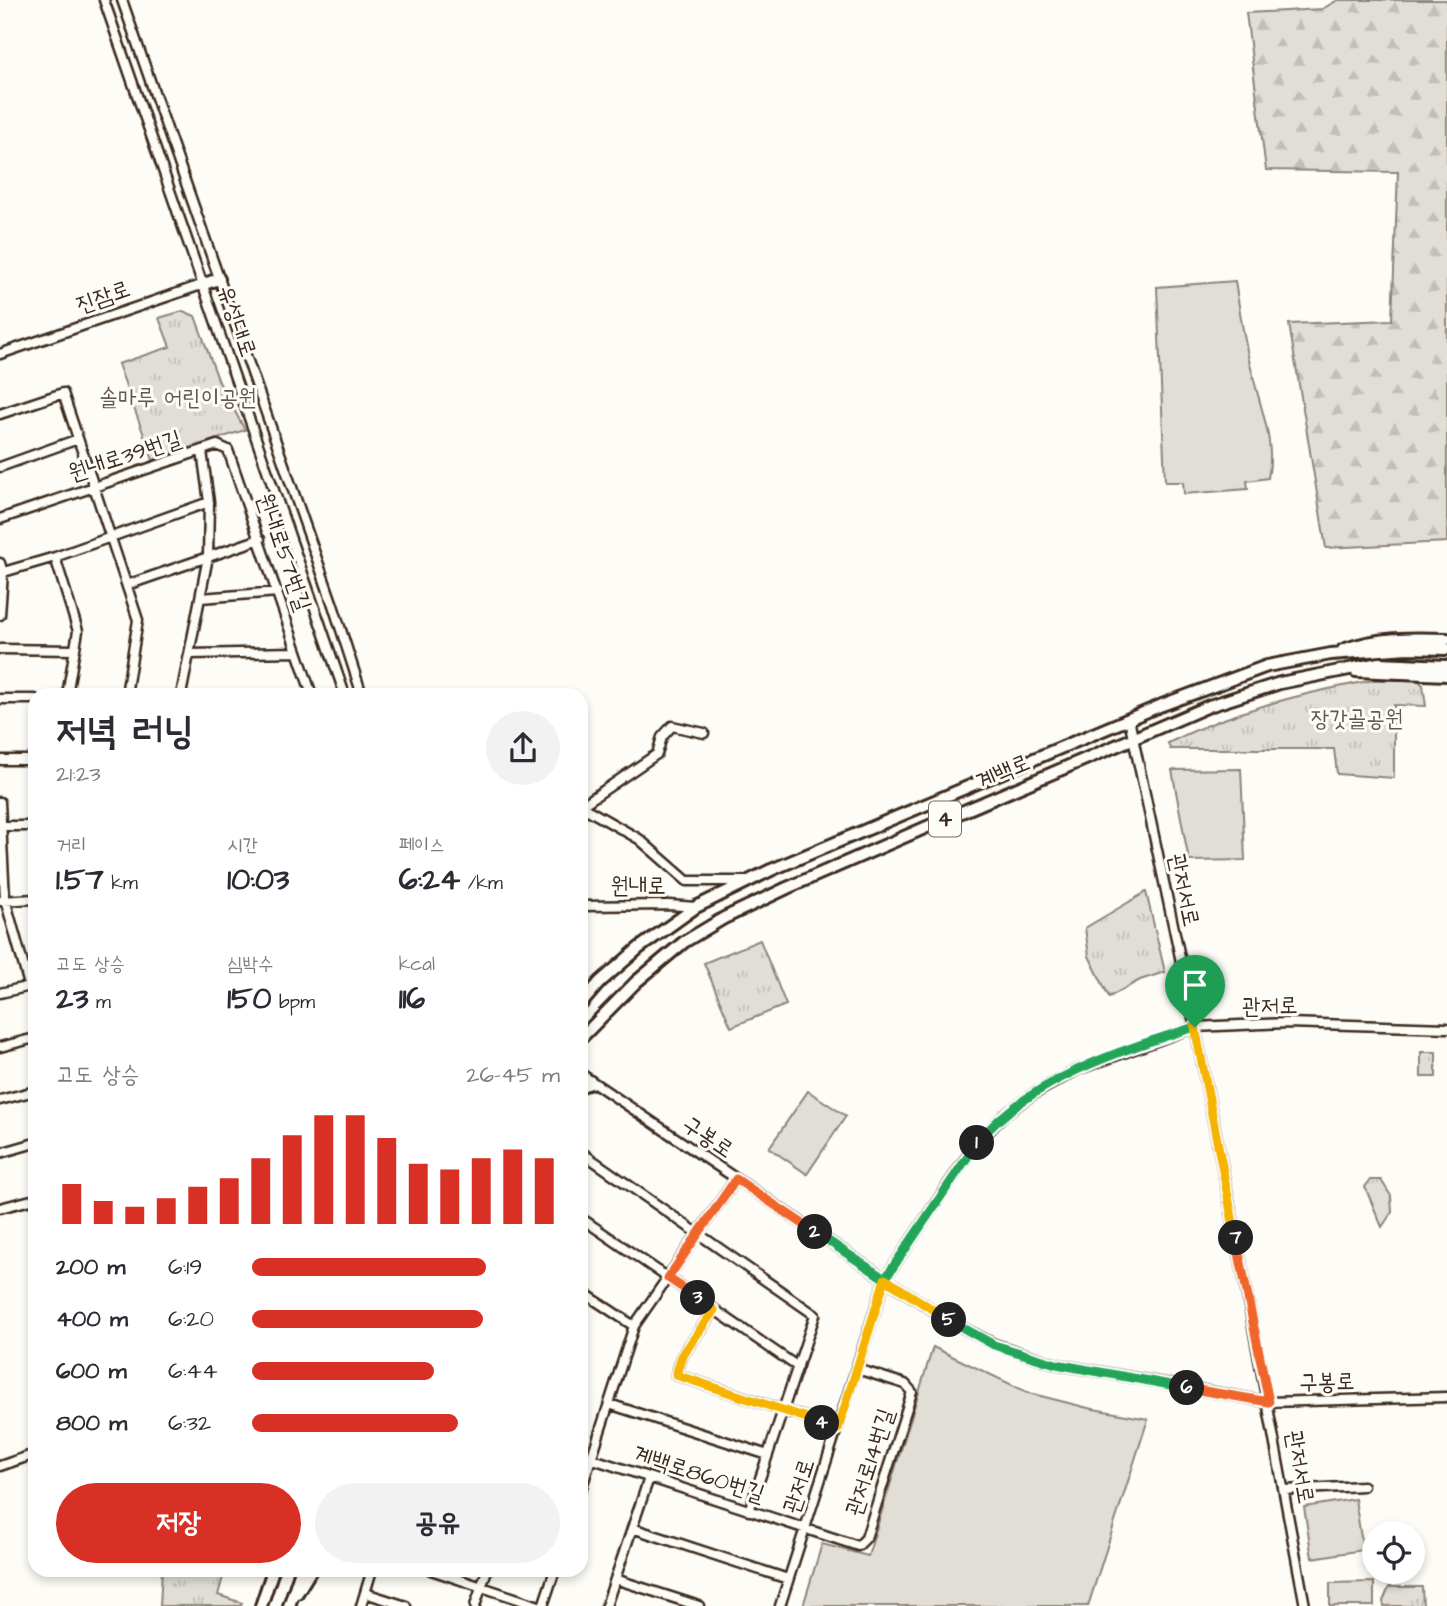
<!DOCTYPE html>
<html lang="ko">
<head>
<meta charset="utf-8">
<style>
	body { margin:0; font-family:"Architects Daughter","Poor Story",sans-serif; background:#f2f2f3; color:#2b2b33; height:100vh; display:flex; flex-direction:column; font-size:26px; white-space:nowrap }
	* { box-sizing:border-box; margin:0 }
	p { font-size:23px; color:#7c7c81 }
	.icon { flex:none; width:38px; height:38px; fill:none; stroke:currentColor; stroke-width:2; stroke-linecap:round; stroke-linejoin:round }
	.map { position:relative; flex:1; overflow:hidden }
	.sheet { position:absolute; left:28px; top:688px; width:560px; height:889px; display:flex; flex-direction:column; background:#fff; border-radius:21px; box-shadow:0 4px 10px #0003 }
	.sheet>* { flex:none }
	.fabs { position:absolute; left:1362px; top:1521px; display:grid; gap:14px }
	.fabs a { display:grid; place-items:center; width:63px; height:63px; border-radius:50%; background:#fff; box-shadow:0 4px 10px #0003; font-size:35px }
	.pin { position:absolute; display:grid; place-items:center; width:60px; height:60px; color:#fff; margin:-72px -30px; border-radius:50% 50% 50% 0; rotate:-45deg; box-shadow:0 0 7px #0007 }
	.pin .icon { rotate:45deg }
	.km { position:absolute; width:35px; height:35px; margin:-18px; border-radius:50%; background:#222; color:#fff; font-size:19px; line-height:35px; text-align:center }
	.round { display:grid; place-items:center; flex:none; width:74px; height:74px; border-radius:37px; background:#f2f2f3 }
	.headline { display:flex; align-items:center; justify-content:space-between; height:119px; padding:0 28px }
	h1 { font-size:38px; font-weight:700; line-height:52px }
	.metrics { display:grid; grid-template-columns:repeat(3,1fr); gap:10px; height:119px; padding:7px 28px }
	.metrics div { display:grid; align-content:center }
	.metrics b { font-size:30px; font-weight:700 }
	.metrics small { font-size:19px; font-weight:400 }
	.metrics p { font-size:19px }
	.chart { height:196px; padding:14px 28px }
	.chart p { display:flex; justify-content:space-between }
	.chart svg { width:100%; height:126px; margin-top:7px; stroke:#d93025; stroke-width:6 }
	.action { display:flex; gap:14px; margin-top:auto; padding:14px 28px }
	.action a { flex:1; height:80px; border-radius:42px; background:#d93025; color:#fff; font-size:28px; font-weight:700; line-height:80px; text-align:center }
	.action a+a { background:#f2f2f3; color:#2b2b33 }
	ul { padding:0 28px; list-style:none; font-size:23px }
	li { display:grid; grid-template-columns:112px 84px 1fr; align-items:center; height:52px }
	li i { height:18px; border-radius:9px; background:#d93025 }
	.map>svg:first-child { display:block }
	.grass { fill:#e1ded7; stroke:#8e847a; stroke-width:2 }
	.forest { fill:url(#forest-firs); stroke:#8e847a; stroke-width:2 }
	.park { fill:url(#park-tufts); stroke:#8e847a; stroke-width:2 }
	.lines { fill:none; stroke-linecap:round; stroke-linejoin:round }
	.minor-casing { stroke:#3b2a1e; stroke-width:13 }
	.major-casing { stroke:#3b2a1e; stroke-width:16 }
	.minor { stroke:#fdfcf7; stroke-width:8 }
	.major { stroke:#fdfcf7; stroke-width:10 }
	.split-1-casing { stroke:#fff; stroke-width:14 }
	.split-2-casing { stroke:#fff; stroke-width:14 }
	.split-3-casing { stroke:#fff; stroke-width:14 }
	.split-4-casing { stroke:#fff; stroke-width:14 }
	.split-5-casing { stroke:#fff; stroke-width:14 }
	.split-6-casing { stroke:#fff; stroke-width:14 }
	.split-7-casing { stroke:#fff; stroke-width:14 }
	.split-8-casing { stroke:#fff; stroke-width:14 }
	.split-1 { stroke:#22a559; stroke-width:9 }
	.split-2 { stroke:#22a559; stroke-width:9 }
	.split-3 { stroke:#f0652b; stroke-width:9 }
	.split-4 { stroke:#f5b400; stroke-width:9 }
	.split-5 { stroke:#f5b400; stroke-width:9 }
	.split-6 { stroke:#22a559; stroke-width:9 }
	.split-7 { stroke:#f0652b; stroke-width:9 }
	.split-8 { stroke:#f5b400; stroke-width:9 }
	.labels { text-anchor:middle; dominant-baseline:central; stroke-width:6; stroke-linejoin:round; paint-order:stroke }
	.shield { fill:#fdfcf7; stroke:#75695f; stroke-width:2 }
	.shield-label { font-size:21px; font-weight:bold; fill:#3b2a1e }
	.street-label { font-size:23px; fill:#3b2a1e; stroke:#fdfcf7 }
	.park-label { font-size:23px; fill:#64574c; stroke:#fdfcf7 }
</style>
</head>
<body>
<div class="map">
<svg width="1447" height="1606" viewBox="0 0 1447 1606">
	<defs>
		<pattern id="forest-firs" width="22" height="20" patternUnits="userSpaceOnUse" patternTransform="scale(1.75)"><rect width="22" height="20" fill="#e1ded7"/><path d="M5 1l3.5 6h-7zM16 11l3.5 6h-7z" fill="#c2bfb8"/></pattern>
		<pattern id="park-tufts" width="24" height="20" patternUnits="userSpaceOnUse" patternTransform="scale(1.75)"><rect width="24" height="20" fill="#e1ded7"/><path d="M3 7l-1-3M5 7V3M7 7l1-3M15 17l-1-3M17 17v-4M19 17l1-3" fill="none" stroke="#c2bfb8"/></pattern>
	</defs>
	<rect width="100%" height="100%" fill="#fdfcf7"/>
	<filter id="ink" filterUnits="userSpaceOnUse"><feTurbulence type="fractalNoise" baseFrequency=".0143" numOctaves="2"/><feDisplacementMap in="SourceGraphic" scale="14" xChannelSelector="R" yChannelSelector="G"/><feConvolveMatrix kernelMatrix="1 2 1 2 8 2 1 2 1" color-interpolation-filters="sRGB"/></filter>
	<g filter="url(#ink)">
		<path class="grass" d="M1235,281C1240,312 1244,342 1252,372C1260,407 1276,443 1268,478L1247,481L1248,489L1184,494L1183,482H1165L1157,287Z
			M1241,769L1245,860L1189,861L1172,770Z
			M808,1091L846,1116L807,1174L769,1148Z
			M933,1347L1029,1393L1088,1408L1148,1419L1088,1606H803L822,1544L868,1556Z
			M1355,1499L1363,1550L1312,1558L1304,1507Z
			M1374,1582V1606H1330V1583Z"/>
		<path class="forest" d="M1338,0H1447V542L1326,548L1289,324L1392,320L1398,172L1266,170L1246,13L1322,9Z"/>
		<path class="park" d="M183,311L195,316L219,382L245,430L153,460L118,364L170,347L159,318Z
			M1374,680H1418L1423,685L1426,706L1394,705V778L1337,774L1334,749H1170L1168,743C1234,710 1303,693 1374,680Z
			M1146,892L1165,972L1140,980L1109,997L1089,956L1085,928Z
			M760,940L786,1005L731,1027L704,963Z
			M1421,1052H1436V1077H1421Z
			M1370,1180H1381L1391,1196L1392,1212L1382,1227L1365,1187Z
			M162,1570H225L218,1595L242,1603L241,1606H160Z
			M1389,1587H1422L1423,1606H1384L1383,1601Z"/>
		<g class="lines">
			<defs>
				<path id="minor" d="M104,0L345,695
					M122,0L333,605L362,695
					M0,354L204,284
					M0,414L63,393L138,620L126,695
					M0,467L78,439
					M0,519L217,445L228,450L312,695
					M55,557L78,631L67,695
					M0,563L3,573L0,615
					M0,573L55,557L209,502
					M127,585L260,539
					M201,598L278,592
					M0,649L75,650
					M190,654L295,652
					M181,695L208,557L209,502L202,451
					M0,699H35
					M1129,719L1195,1027L1243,1273L1305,1606
					M704,733L672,726L662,737L657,754L581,806L639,839L687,881H747
					M0,760H35
					M0,802L5,899L29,985
					M0,826H35
					M0,901L35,899
					M581,906L669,905L696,907
					M0,993L35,985
					M0,1047L35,1038
					M581,1074L885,1279L950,1321L994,1344L1056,1364L1269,1402L1447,1397
					M0,1100L35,1091
					M581,1152L815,1315L749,1511
					M0,1153L35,1143
					M0,1208L35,1199
					M581,1218L798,1367
					M581,1291L634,1326
					M714,1310L682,1356L676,1375L838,1428
					M609,1404L768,1455
					M581,1455L858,1546L866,1538L912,1392L905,1384L857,1369
					M0,1466L35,1454
					M581,1490L634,1326L736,1179
					M1284,1490L1363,1486
					M632,1528L788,1579
					M431,1570L539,1606
					M615,1579L699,1606
					M365,1593L406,1606
					M361,1606L372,1570
					M475,1606L487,1570
					M543,1606L555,1570
					M606,1606L649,1478
					M780,1606L885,1279L972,1149L1005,1114L1032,1095L1077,1070L1195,1027L1288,1023L1447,1028"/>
				<path id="major" d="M204,284L219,279
					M1343,650C1376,637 1412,638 1447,639
					M1356,671L1447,675
					M581,1004L600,982L639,948L696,907L771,870L1162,705L1267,666L1331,654L1407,648L1447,649
					M581,1038L636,982L684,942L724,918L787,888L943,820L1209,706L1280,683L1379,663L1447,666
					M581,1086L591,1083
					M297,1593L311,1570
					M261,1606L273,1570
					M289,1606L301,1570"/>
			</defs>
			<use href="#minor" class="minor-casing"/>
			<use href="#major" class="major-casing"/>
			<use href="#minor" class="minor"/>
			<use href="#major" class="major"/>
		</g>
	</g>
	<g class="lines" filter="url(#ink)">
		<defs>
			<path id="split-1" d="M977,1143C1027,1080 1121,1050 1195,1027"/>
			<path id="split-2" d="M815,1232L885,1279L977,1143"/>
			<path id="split-3" d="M698,1298L668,1278L736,1179L815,1232"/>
			<path id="split-4" d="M698,1298L714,1310L682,1356L676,1375L822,1423"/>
			<path id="split-5" d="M822,1423L838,1429L885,1279L949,1320"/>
			<path id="split-6" d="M949,1320L994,1345L1056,1364L1187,1388"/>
			<path id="split-7" d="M1187,1388L1269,1402L1236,1238"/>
			<path id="split-8" d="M1195,1027L1236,1238"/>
		</defs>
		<use href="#split-1" class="split-1-casing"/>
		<use href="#split-2" class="split-2-casing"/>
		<use href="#split-3" class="split-3-casing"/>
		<use href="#split-4" class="split-4-casing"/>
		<use href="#split-5" class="split-5-casing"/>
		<use href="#split-6" class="split-6-casing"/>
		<use href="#split-7" class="split-7-casing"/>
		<use href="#split-8" class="split-8-casing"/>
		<use href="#split-1" class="split-1"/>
		<use href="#split-2" class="split-2"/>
		<use href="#split-3" class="split-3"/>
		<use href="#split-4" class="split-4"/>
		<use href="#split-5" class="split-5"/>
		<use href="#split-6" class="split-6"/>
		<use href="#split-7" class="split-7"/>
		<use href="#split-8" class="split-8"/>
	</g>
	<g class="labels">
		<rect class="shield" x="929" y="801.5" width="32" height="35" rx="5"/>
		<g class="shield-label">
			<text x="945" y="819">4</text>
		</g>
		<g class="street-label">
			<text transform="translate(103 297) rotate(-19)">진잠로</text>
			<text transform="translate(237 321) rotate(71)">유성대로</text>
			<text transform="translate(125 456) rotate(-18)">원내로39번길</text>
			<text transform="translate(284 552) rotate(71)">원내로57번길</text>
			<text transform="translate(1003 772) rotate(-23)">계백로</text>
			<text x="638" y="886">원내로</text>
			<text transform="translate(1184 890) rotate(78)">관저서로</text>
			<text transform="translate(1270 1006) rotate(-1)">관저로</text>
			<text transform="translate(708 1137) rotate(34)">구봉로</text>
			<text transform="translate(1327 1382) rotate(-1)">구봉로</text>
			<text transform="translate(870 1462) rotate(-72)">관저로14번길</text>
			<text transform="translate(1300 1467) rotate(80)">관저서로</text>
			<text transform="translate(699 1474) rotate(18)">계백로860번길</text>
			<text transform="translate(799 1486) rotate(-72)">관저로</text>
		</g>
		<g class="park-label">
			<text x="178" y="398">솔마루 어린이공원</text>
			<text x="1357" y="719">장갓골공원</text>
		</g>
	</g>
</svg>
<div class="fabs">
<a><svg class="icon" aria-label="locate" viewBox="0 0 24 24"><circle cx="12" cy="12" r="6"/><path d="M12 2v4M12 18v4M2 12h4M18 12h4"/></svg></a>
</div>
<div class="pin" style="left:1195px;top:1027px;background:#1e9e55"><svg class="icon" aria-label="arrive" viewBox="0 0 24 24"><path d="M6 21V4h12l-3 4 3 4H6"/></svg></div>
<b class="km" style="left:977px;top:1143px">1</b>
<b class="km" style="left:815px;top:1232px">2</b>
<b class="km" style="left:698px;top:1298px">3</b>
<b class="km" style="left:822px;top:1423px">4</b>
<b class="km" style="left:949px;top:1320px">5</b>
<b class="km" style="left:1187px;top:1388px">6</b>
<b class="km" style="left:1236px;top:1238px">7</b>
<section class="sheet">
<div class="headline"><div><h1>저녁 러닝</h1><p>21:23</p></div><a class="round"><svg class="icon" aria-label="share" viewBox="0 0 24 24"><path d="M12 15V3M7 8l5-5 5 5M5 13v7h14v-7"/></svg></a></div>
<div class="metrics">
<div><p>거리</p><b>1.57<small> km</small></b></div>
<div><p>시간</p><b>10:03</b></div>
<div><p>페이스</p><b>6:24<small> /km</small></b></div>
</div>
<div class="metrics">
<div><p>고도 상승</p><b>23<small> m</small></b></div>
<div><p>심박수</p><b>150<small> bpm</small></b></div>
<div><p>kcal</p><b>116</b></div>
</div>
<div class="chart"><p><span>고도 상승</span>26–45 m</p>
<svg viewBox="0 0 160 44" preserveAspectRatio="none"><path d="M5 44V30M15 44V36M25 44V38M35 44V35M45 44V31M55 44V28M65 44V21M75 44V13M85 44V6M95 44V6M105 44V14M115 44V23M125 44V25M135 44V21M145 44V18M155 44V21"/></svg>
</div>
<ul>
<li><b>200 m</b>6:19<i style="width:76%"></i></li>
<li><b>400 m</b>6:20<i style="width:75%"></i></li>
<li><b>600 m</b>6:44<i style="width:59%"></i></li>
<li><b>800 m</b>6:32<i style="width:67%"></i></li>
</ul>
<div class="action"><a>저장</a><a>공유</a></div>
</section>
</div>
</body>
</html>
